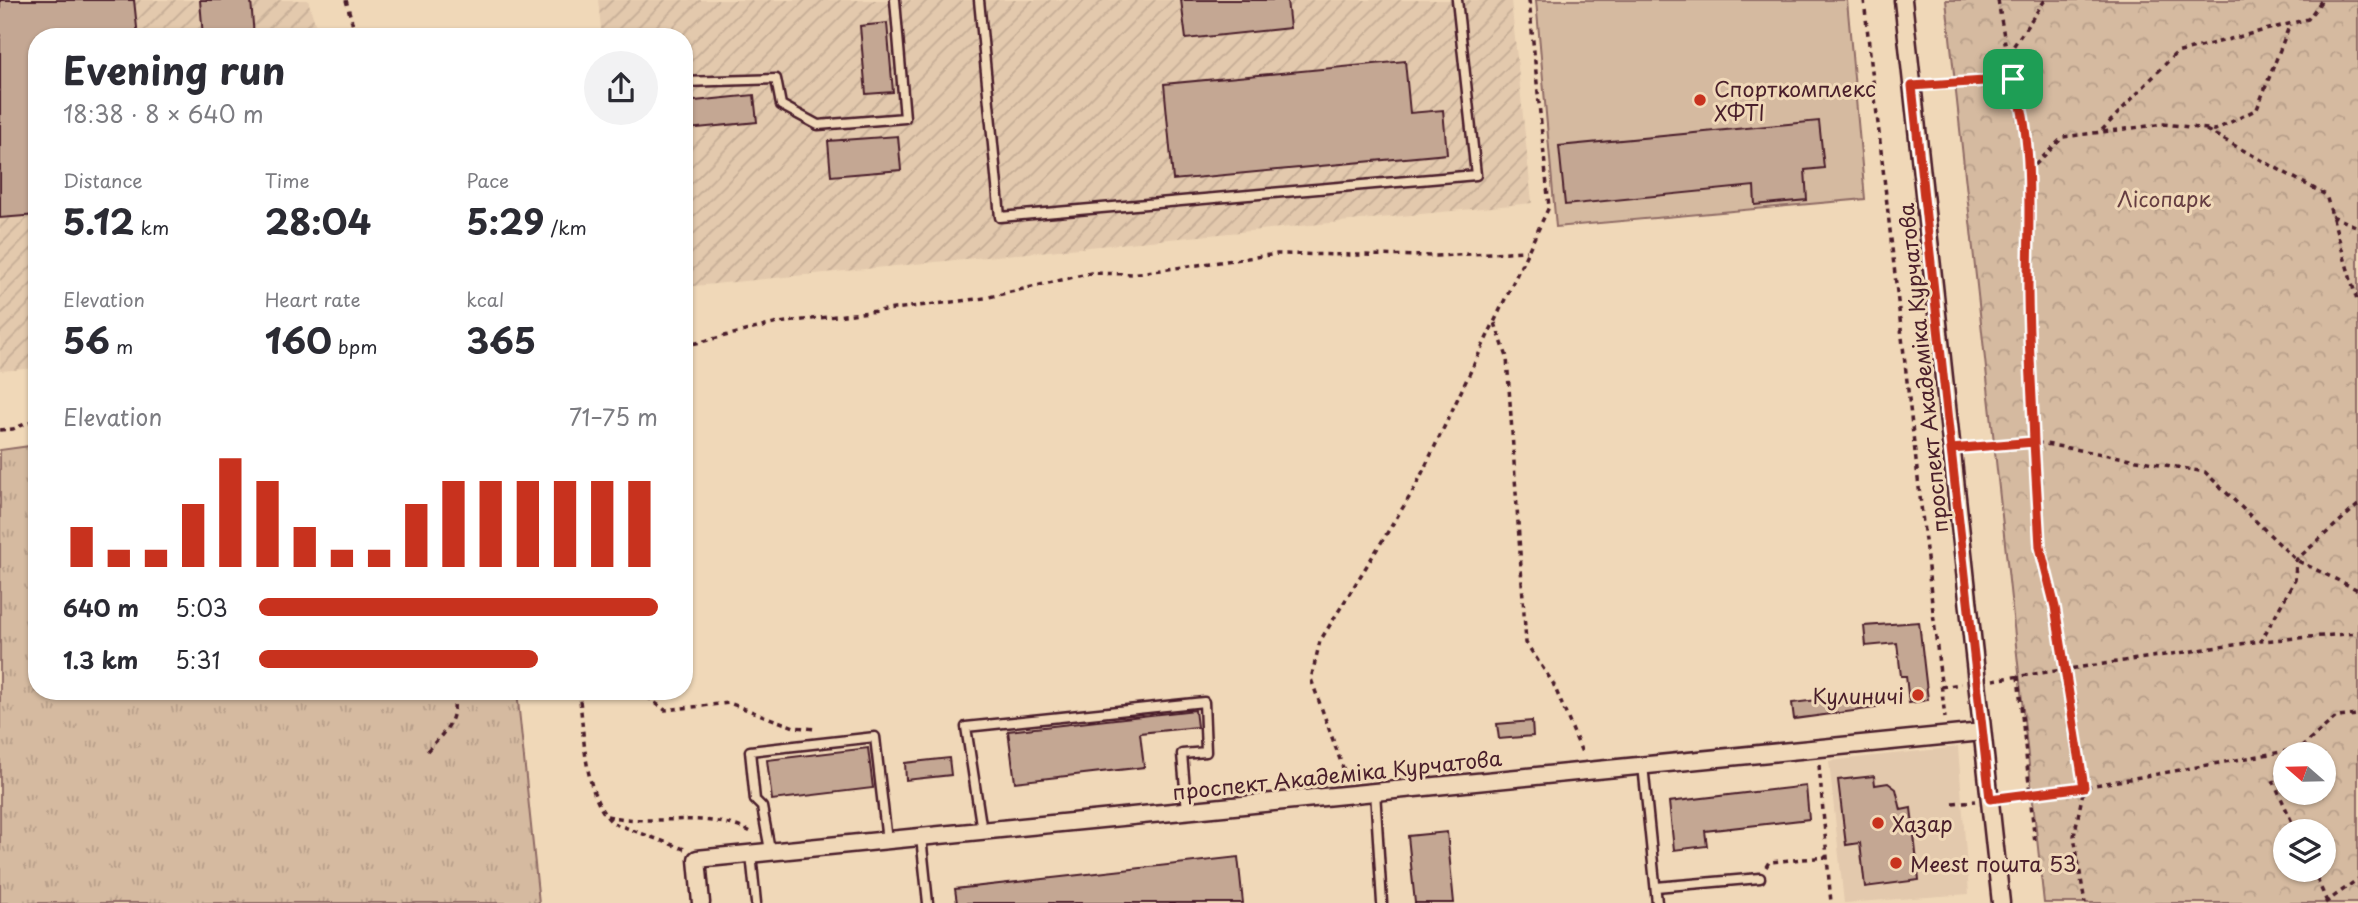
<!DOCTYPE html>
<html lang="en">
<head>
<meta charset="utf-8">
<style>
	body { margin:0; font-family:"Playpen Sans",sans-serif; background:#f2f2f3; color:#2b2b33; height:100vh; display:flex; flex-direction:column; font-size:26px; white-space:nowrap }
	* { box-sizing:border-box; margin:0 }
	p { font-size:23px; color:#7c7c81 }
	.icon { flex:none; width:38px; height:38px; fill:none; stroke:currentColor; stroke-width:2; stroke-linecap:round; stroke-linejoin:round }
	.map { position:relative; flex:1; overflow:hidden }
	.drawer { position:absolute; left:28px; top:28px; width:665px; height:672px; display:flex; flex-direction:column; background:#fff; border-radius:28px; box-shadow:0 2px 5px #0004 }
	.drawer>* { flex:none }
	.needle { width:46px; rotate:290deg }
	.buttons { position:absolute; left:2273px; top:742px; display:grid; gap:14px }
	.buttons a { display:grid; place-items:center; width:63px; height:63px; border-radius:50%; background:#fff; box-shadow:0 2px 5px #0004; font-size:35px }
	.pin { position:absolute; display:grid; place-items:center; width:60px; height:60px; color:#fff; margin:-30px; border-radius:14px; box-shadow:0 4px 10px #0006 }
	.round { display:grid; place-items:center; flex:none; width:74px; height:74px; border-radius:37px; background:#f2f2f3 }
	.overview { display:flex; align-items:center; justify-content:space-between; height:119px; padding:0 35px }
	h1 { font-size:38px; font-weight:700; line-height:52px }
	.stats { display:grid; grid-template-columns:repeat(3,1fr); gap:10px; height:119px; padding:7px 35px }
	.stats div { display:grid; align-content:center }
	.stats b { font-size:35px; font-weight:700 }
	.stats small { font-size:19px; font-weight:400 }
	.stats p { font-size:19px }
	.chart { height:196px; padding:14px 35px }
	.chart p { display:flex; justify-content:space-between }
	.chart svg { width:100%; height:126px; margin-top:7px; stroke:#c8321e; stroke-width:6 }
	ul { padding:0 35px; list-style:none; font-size:23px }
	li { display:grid; grid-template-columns:112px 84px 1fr; align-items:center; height:52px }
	li i { height:18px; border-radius:9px; background:#c8321e }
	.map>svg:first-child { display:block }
	.built { fill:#e3c9ad }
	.industrial { fill:url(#industrial-furrows) }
	.grass { fill:url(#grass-tufts); stroke:#906c66; stroke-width:2 }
	.forest { fill:url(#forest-crowns); stroke:#906c66; stroke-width:2; fill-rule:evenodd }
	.pitch { fill:#d5baa0; stroke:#906c66; stroke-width:2 }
	.building { fill:#c4a793; stroke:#4a1f2b; stroke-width:2 }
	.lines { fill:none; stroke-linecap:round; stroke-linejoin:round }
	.service-casing { stroke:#4a1f2b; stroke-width:13 }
	.minor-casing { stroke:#4a1f2b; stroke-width:21 }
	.path { stroke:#4a1f2b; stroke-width:3.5; stroke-dasharray:5 5; stroke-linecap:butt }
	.service { stroke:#f0d8b8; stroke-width:8 }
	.minor { stroke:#f0d8b8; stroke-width:16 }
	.route-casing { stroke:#fff; stroke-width:14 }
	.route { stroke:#c8321e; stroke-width:9 }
	.poi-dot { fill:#c8321e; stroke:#f0d8b8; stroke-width:2.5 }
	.labels { text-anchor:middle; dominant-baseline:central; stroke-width:6; stroke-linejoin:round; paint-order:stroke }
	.poi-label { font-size:21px; fill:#4a1f2b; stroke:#f0d8b8; text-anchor:start }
	.park-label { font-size:21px; fill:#663e42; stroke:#f0d8b8 }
	.street-label { font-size:21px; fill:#4a1f2b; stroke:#f0d8b8 }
</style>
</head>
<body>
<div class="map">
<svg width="2358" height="903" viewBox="0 0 2358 903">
	<defs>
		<pattern id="industrial-furrows" width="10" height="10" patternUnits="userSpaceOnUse" patternTransform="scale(1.75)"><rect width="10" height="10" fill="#e3c9ad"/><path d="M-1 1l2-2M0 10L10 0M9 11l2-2" fill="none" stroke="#c4ac95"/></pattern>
		<pattern id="grass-tufts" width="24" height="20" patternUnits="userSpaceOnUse" patternTransform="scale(1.75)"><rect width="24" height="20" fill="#d5baa0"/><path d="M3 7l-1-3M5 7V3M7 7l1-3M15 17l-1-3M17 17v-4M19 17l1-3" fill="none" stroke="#b89f8a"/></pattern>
		<pattern id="forest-crowns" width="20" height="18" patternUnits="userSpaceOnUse" patternTransform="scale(1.75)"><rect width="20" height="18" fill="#d5baa0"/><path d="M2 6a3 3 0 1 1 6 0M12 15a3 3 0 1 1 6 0" fill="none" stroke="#b89f8a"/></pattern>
	</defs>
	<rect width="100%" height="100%" fill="#f0d8b8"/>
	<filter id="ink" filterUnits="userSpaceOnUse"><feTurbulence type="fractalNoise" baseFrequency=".0143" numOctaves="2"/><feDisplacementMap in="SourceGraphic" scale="14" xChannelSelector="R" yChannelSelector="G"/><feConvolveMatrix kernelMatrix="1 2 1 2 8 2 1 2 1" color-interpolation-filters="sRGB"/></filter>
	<g filter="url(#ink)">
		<path class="built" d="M1958,747L1969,894L1844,903L1829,761Z"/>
		<path class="industrial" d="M0,0H308L319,37H37V368L0,371Z
			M598,0H1511L1532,203L684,287V37H602Z"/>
		<path class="grass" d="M37,445V691H517L539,903H0V450Z"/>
		<path class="forest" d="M1946,0H2358V903H2044ZM2286,754H2324V793H2286ZM2286,831H2324V870H2286Z"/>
		<path class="pitch" d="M1536,0H1847L1865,199L1556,227Z"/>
		<path class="building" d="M0,0H134L138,37H37V215L0,218Z
			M200,0H251L254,37H203Z
			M1181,0H1287L1290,28L1186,39Z
			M887,23L893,92L866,94L860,26Z
			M1405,61L1410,113L1443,110L1447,154L1173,180L1164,84Z
			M754,95L757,122L688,129L685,102Z
			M1819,121L1824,168L1805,170L1807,200L1755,205L1754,186L1565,205L1559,146Z
			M898,136L901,170L831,176L828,141Z
			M1919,622L1928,700L1909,703L1906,676H1901L1897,643L1866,646L1864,626Z
			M1874,693L1876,708L1794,719L1792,703Z
			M1195,710L1197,727L1140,733L1144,767L1015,782L1008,731Z
			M1532,721L1533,736L1499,739L1497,724Z
			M868,748L873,788L772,800L767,760Z
			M949,758L951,775L906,780L905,763Z
			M1874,776L1875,785L1888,783L1896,789L1901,810L1911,808L1919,880L1865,887L1860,843L1846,845L1838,780Z
			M1806,786L1809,819L1705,831L1707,846L1674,850L1669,802Z
			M1447,832L1454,903H1415L1408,836Z
			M1238,857L1243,903H957L955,889Z"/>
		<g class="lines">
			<defs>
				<path id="service" d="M979,0L1000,217L1476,175L1457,0
					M684,82L776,79L781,105L818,125L905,118L895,0
					M1643,765L1657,903
					M1375,791L1382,903
					M982,831L966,727L1204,702L1206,752L1182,754L1187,811
					M921,837L928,903
					M770,850L762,807L755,800L750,751L875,737L887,841
					M751,854L756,903
					M1656,887L1760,878"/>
				<path id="minor" d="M1903,0L2001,903
					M701,903L697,859L1982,732"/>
			</defs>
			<use href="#service" class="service-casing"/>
			<use href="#minor" class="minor-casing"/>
			<path class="path" d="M346,0L355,33L359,37
				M1864,0L1945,718
				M1998,0L2007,55L2021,99L2027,172L2028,306L2040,546L2055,607L2084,787L2074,836L2085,903
				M2008,54L2045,0
				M1928,85L2013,79
				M2102,130L2176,53L2308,19L2322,0
				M2206,130L2326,195L2358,304
				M2028,172L2063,137L2164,124L2215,130L2257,109L2290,24
				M2332,216L2358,227
				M1495,323L1507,357L1526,643L1553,683L1583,755
				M684,346L778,323L985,298L1091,273L1132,274L1277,254L1436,256L1526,251
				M0,430L13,429L37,419
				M1967,447L2034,442L2205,472L2296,560L2358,590
				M2358,505L2296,560L2295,580L2261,641L2358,633
				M2018,676L2035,843
				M1993,680L2261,641
				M1941,687L1961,684
				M579,691C584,729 583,798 613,823L684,849
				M639,691L665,710L729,703L794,727L816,729
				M427,751C445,731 460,720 452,691
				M2294,754L2336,717L2358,715
				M1819,765L1831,903
				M2286,765L2273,780L2296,831
				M1347,779L1311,679L1320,641L1415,488L1549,207L1529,0
				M2007,797L2084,787L2298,749
				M1953,803L1975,801
				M607,816C656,827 707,809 753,833
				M1766,867L1769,862L1827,857
				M2313,870L2327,902
				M2325,903L2358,879"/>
			<use href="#service" class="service"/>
			<use href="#minor" class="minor"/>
		</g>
	</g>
	<g class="lines" filter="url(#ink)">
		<defs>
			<path id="route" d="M2013,79C2035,134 2028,226 2028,286C2028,338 2032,390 2034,442L1951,449L1990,799L2084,787L2055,607L2040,547L2034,442L1951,449L1912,86L2013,79"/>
		</defs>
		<use href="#route" class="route-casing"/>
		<use href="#route" class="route"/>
	</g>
	<g class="poi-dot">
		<circle cx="1700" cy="100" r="7"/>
		<circle cx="1918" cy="695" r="7"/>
		<circle cx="1878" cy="823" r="7"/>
		<circle cx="1896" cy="863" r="7"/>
	</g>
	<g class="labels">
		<g class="poi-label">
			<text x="1714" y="88">Спорткомплекс<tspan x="1714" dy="24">ХФТІ</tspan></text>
			<text x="1904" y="695" text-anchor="end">Кулиничі</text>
			<text x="1892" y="823">Хазар</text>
			<text x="1910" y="863">Meest пошта 53</text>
		</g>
		<g class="park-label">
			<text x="2164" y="198">Лісопарк</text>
		</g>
		<g class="street-label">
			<text transform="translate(1922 368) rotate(-96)">проспект Академіка Курчатова</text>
			<text transform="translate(1337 774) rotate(-6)">проспект Академіка Курчатова</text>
		</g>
	</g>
</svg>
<div class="buttons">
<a><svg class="needle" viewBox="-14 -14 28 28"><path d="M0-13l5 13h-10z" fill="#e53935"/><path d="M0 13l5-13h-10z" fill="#7c7c81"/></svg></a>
<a><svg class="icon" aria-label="layers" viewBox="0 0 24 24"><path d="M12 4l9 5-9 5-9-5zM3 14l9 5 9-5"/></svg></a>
</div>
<div class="pin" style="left:2013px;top:79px;background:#1e9e55"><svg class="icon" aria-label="arrive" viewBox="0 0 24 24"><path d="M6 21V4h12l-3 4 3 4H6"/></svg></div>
<section class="drawer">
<div class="overview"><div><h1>Evening run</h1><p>18:38 · 8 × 640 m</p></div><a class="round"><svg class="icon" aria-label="share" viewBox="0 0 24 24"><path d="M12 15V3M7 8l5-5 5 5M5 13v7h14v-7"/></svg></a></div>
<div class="stats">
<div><p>Distance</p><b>5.12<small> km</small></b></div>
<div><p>Time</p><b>28:04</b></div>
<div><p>Pace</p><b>5:29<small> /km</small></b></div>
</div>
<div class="stats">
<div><p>Elevation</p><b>56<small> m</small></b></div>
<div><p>Heart rate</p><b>160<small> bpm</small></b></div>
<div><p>kcal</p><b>365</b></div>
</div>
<div class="chart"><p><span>Elevation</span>71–75 m</p>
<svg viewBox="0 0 160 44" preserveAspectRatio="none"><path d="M5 44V30M15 44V38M25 44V38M35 44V22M45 44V6M55 44V14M65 44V30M75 44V38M85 44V38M95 44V22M105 44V14M115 44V14M125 44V14M135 44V14M145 44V14M155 44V14"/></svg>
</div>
<ul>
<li><b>640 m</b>5:03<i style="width:100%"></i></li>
<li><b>1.3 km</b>5:31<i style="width:70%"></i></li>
</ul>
</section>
</div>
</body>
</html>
